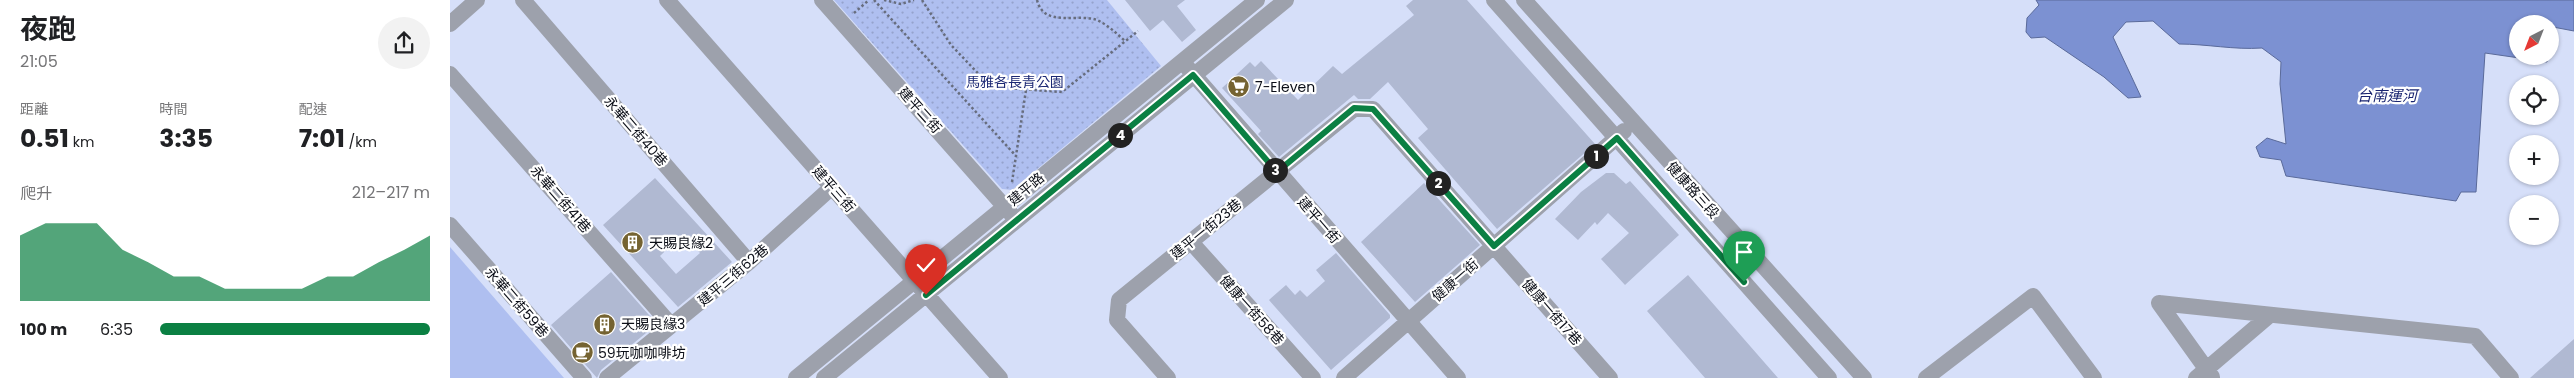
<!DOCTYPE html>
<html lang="zh-TW">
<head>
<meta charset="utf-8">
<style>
	body { margin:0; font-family:Poppins,"Noto Sans TC",sans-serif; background:#f2f2f2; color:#202124; height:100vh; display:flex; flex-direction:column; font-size:19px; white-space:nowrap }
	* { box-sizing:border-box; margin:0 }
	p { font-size:16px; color:#757577 }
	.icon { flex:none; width:28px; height:28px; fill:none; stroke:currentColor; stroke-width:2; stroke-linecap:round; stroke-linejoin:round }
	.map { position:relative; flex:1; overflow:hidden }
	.details { display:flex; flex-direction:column; background:#fff; width:450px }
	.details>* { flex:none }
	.needle { width:32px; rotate:222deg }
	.buttons { position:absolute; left:2059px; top:15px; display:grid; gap:10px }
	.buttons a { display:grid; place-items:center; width:50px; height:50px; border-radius:50%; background:#fff; box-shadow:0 1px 4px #0004; font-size:25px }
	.pin { position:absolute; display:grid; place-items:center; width:42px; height:42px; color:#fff; margin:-51px -21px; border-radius:50% 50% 50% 0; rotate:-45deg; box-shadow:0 0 5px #0007 }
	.pin .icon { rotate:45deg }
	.km { position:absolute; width:25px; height:25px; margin:-12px; border-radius:50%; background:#222; color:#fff; font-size:14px; line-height:25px; text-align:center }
	.round { display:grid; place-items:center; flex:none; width:52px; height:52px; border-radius:26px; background:#f2f2f2 }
	.summary { display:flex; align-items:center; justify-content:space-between; height:85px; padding:0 20px }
	h1 { font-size:28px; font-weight:700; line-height:38px }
	.metrics { display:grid; grid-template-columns:repeat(3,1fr); gap:8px; height:85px; padding:5px 20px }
	.metrics div { display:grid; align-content:center }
	.metrics b { font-size:25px; font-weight:700 }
	.metrics small { font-size:14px; font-weight:400 }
	.metrics p { font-size:14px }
	.chart { height:140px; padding:10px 20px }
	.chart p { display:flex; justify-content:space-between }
	.chart svg { width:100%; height:90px; margin-top:5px; fill:#0b8043; opacity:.7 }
	ul { padding:0 20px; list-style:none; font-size:16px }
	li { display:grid; grid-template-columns:80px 60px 1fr; align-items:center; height:38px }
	li i { height:12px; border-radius:6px; background:#0b8043 }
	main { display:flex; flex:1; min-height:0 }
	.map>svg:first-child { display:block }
	.park { fill:url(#park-dots) }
	.garden { fill:#afbff0 }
	.water { fill:#7c91d2; stroke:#5a6a9a }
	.building { fill:#b0b9d2; fill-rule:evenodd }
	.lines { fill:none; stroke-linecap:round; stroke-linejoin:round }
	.path { stroke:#676d7e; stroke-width:2.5; stroke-dasharray:2.5 2.5; stroke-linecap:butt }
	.minor { stroke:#9da1ac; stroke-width:16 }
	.route-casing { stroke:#fff; stroke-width:10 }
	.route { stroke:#0b8043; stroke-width:6 }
	.labels { text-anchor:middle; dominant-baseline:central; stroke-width:4.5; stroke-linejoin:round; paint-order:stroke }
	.park-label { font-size:14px; fill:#1b2874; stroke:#fff }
	.poi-label { font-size:14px; fill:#0b0e17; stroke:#fff; text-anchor:start }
	.street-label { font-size:14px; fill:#0b0e17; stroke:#fff }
	.water-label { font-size:15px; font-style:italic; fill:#192470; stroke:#fff }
</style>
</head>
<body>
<main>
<section class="details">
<div class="summary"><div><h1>夜跑</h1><p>21:05</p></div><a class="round"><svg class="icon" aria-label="share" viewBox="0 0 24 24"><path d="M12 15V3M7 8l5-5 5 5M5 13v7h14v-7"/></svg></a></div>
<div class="metrics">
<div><p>距離</p><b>0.51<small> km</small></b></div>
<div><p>時間</p><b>3:35</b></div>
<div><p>配速</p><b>7:01<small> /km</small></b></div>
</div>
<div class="chart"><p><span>爬升</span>212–217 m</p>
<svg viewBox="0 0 160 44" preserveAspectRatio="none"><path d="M0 44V12L10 6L20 6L30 6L40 19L50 25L60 32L70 32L80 38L90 38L100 38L110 38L120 32L130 32L140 25L150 19L160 12V44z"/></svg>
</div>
<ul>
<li><b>100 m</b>6:35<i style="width:100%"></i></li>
</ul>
</section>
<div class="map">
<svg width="2124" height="378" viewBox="0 0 2124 378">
	<defs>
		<pattern id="park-dots" width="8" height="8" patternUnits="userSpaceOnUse" patternTransform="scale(1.25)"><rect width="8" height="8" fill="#afbff0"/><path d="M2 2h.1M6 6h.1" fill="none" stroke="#95a3cd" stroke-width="1.8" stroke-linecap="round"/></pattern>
	</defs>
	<rect width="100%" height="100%" fill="#d6dff9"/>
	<path class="park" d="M384,0H657L711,66L562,190L552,189Z"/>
	<path class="garden" d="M0,247L114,378H0Z"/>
	<path class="water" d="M1586,0H2124V31L2103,27L2100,44V24H2068V56H2098L2097,62L2035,53L2026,192H2011L2006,201L1836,176L1831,160L1810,157L1806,147L1817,138L1836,144L1830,84L1831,62L1812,48C1784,50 1757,44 1729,44L1703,21L1676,22L1663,37L1691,97L1678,98L1654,77L1595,37L1581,38L1576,32L1577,18L1589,5Z"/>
	<path class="building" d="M675,0H735L727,6L746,30L732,42L713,20L700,31Z
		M963,0H1017L1145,144L1047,229L968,138L978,129L938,82L920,99H908L904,95L829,157L808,134L811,131L772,88L800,62L805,67L811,61L848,100L883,66L892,74L964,15L956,6Z
		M1156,173H1164L1176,184L1180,181L1229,235L1175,285L1151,259L1179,233L1158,213L1147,225L1145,222L1128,240L1105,219L1131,192Z
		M205,178L282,262L228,307L153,225ZM233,234L250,253L226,274L210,256Z
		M974,183L1030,245L965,302L911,242Z
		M886,253L940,315V318L881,370L819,300L836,285L845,295L850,290L857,297L875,281L866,270Z
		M161,272L207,324L151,370L147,378L101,325Z
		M1238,275L1328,378H1255L1197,311Z
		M2124,339V378H2080Z"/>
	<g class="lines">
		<path class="path" d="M424,0L566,156
			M434,0L451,4L464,0
			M472,0L501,45L541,87L612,92L688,31
			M587,0C594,28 626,13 647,20C658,25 666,33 675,41
			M404,13L419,0
			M562,182L576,90"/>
		<path class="minor" d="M73,0L299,262
			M217,0L550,378
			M372,0L562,215
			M1044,0L1379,378
			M1074,0L1414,378
			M0,24L27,0
			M737,67L1008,378
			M0,74L221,325
			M0,225L134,378
			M741,242L863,378
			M1709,303L2025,336L2061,378
			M1709,303L1762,377
			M157,378L299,262L382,187
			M346,378L807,0
			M374,378L836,0
			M718,378L667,320L669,300L904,109H923L1160,378
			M894,378L1174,131
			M1476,378L1583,296L1644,378
			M1746,378L1820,315"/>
	</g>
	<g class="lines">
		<defs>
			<path id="route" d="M476,295L743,75L827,172L904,108L923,109L1044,246L1167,138L1294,282"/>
		</defs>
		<use href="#route" class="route-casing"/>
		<use href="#route" class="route"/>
	</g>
	<defs>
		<symbol id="supermarket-disc" viewBox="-11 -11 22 22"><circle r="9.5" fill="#756331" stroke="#fff"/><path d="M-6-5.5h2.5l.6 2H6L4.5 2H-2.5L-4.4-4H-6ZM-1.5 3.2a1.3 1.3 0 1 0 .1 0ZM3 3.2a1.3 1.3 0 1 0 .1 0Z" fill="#fff"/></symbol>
		<symbol id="building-disc" viewBox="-11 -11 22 22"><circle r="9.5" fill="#756331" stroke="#fff"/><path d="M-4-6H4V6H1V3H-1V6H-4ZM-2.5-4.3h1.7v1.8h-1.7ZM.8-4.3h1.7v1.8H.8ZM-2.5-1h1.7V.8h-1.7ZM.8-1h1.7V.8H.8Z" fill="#fff"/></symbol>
		<symbol id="cafe-disc" viewBox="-11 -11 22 22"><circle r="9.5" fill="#756331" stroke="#fff"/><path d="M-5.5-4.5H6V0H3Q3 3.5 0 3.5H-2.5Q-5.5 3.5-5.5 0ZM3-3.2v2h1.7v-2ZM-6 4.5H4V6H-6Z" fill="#fff"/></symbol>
	</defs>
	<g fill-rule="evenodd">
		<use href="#supermarket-disc" x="776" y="74" width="25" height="25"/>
		<use href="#building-disc" x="170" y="230" width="25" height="25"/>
		<use href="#building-disc" x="142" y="312" width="25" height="25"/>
		<use href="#cafe-disc" x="120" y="340" width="25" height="25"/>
	</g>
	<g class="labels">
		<g class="park-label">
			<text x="565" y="82">馬雅各長青公園</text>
		</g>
		<g class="poi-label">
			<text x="805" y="87">7-Eleven</text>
			<text x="199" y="243">天賜良緣2</text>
			<text x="171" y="324">天賜良緣3</text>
			<text x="148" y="353">59玩咖咖啡坊</text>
		</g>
		<g class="street-label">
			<text transform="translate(470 110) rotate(48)">建平二街</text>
			<text transform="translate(186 131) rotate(49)">永華二街40巷</text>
			<text transform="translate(384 189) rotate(49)">建平三街</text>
			<text transform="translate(576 189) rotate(-40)">建平路</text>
			<text transform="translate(1243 190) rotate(48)">健康路三段</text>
			<text transform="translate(111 199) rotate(49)">永華二街41巷</text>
			<text transform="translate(869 220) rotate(49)">建平一街</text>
			<text transform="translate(756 229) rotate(-39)">建平一街23巷</text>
			<text transform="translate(283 275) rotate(-40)">建平三街62巷</text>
			<text transform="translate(1005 280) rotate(-41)">健康一街</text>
			<text transform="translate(67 302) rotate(49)">永華二街59巷</text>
			<text transform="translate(802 310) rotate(48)">健康一街58巷</text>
			<text transform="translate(1102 312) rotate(49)">健康一街17巷</text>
		</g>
		<g class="water-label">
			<text x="1937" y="95">台南運河</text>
		</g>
	</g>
</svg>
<div class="buttons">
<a><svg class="needle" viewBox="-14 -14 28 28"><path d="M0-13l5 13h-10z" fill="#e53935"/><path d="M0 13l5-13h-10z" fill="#757577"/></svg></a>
<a><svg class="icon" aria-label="locate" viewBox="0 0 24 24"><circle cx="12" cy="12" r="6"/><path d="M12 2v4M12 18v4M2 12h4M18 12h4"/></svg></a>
<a>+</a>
<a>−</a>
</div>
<div class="pin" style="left:1294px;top:282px;background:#1e9e55"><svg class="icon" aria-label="arrive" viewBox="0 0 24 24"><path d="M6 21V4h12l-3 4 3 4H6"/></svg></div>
<div class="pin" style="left:476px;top:295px;background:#d93025"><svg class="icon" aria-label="check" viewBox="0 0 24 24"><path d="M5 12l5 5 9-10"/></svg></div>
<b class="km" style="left:1146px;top:156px">1</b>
<b class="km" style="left:988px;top:183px">2</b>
<b class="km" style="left:825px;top:170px">3</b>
<b class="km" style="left:670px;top:135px">4</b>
</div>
</main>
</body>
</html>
